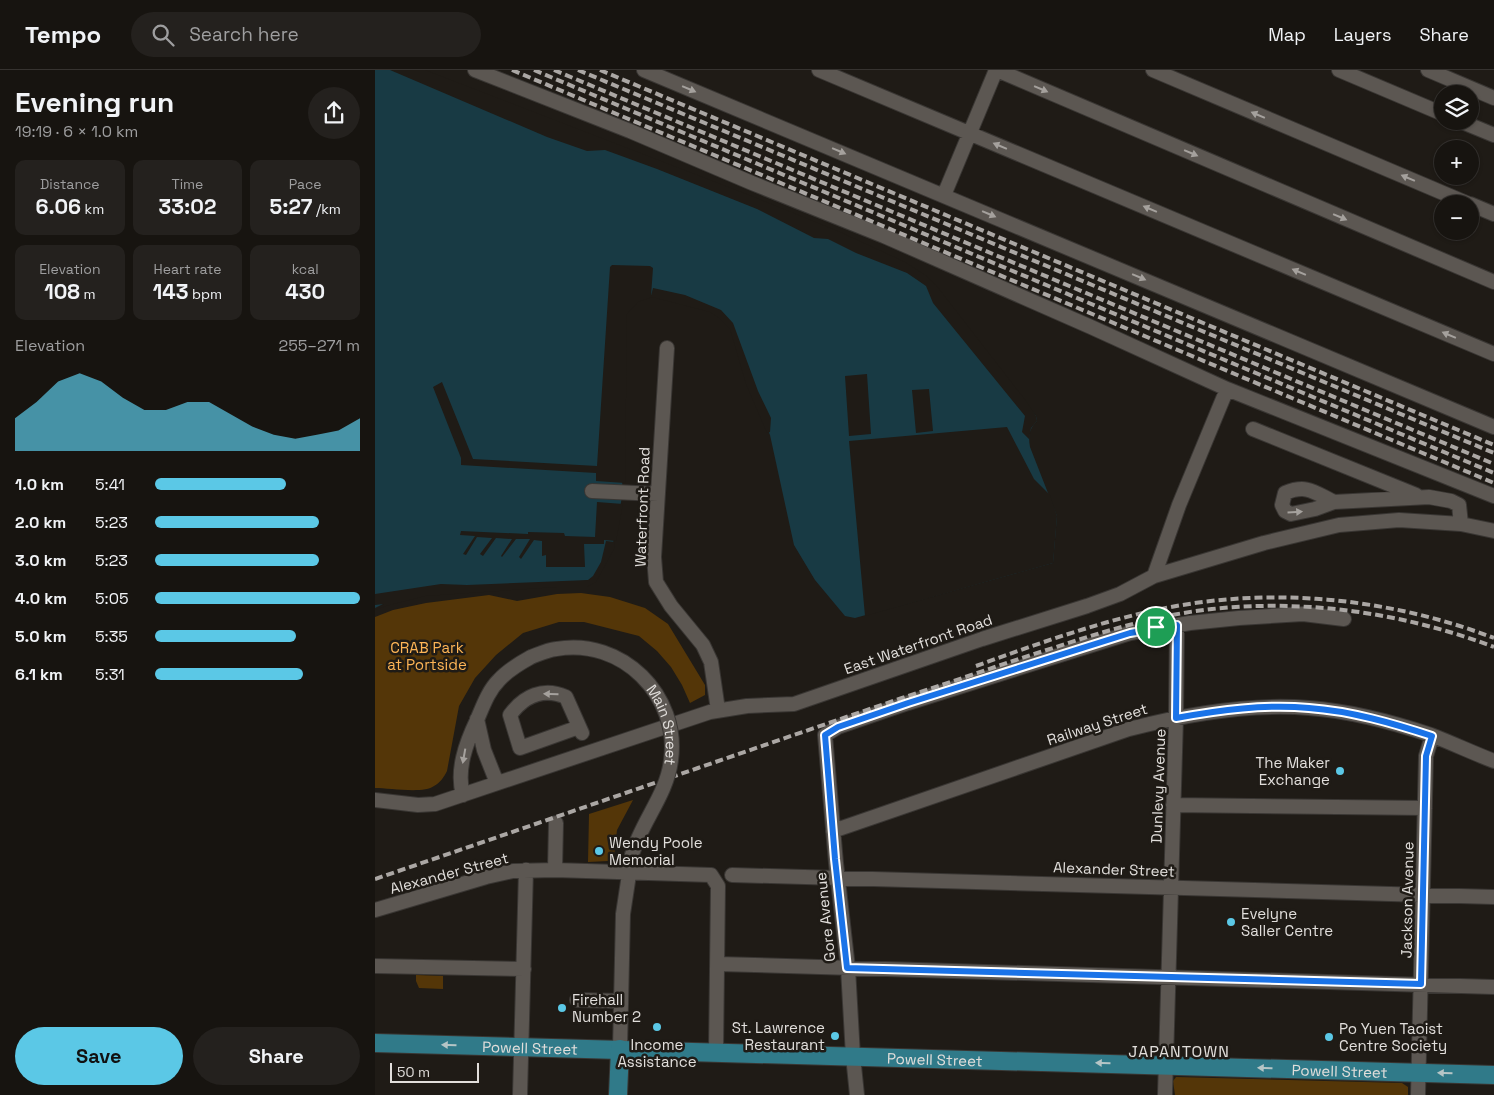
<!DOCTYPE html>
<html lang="en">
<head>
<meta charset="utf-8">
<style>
	body { margin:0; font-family:"Space Grotesk",sans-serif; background:#24211e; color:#f1f3f6; height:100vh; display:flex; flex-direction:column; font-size:19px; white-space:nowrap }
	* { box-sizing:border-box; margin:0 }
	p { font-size:16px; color:#9e9e9f }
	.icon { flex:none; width:28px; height:28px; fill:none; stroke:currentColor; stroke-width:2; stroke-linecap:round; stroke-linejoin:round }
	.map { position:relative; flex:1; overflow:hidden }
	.sheet { display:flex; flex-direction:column; background:#171410; width:375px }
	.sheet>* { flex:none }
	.controls { position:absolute; left:1059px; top:15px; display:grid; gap:10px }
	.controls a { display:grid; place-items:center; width:45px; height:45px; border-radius:50%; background:#171410; box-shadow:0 1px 4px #0004,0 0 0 1px #363330; font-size:25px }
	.scale { position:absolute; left:15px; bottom:12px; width:89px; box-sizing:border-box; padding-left:5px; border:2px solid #e1dedb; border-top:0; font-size:14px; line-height:18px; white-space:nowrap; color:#e1dedb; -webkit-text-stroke:4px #1f1b16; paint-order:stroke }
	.pin { position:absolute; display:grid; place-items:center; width:42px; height:42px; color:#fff; margin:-21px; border:2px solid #fff; border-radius:50%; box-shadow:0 1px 5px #0007 }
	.round { display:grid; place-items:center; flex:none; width:52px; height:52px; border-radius:26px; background:#24211e }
	.summary { display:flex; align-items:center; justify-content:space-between; height:85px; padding:0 15px }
	h1 { font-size:28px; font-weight:600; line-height:38px }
	.figures { display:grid; grid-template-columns:repeat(3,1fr); gap:8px; height:85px; padding:5px 15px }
	.figures div { display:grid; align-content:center; border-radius:10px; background:#24211e; text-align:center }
	.figures b { font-size:21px; font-weight:600 }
	.figures small { font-size:14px; font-weight:400 }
	.figures p { font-size:14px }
	.chart { height:140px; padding:10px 15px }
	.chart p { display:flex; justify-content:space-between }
	.chart svg { width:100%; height:90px; margin-top:5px; fill:#5bc8e6; opacity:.7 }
	.button { display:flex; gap:10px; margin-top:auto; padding:10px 15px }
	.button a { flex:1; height:58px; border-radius:30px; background:#5bc8e6; color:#111; font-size:20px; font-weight:600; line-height:58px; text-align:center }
	.button a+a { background:#24211e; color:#f1f3f6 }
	ul { padding:0 15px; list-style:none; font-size:16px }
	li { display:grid; grid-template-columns:80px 60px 1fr; align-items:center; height:38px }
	li i { height:12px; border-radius:6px; background:#5bc8e6 }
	header { display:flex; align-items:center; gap:30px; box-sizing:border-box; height:70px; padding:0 25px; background:#171410; border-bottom:1px solid #363330 }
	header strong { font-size:24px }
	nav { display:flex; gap:28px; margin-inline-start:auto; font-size:18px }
	.search { width:350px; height:45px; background:#24211e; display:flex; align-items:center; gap:12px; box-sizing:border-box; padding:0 18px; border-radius:28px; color:#9e9e9f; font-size:19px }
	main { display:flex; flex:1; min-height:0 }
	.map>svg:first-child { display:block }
	.green { fill:#543608 }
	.water { fill:#183a44 }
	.pier { fill:#1f1b16 }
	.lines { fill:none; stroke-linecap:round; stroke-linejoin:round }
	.minor-casing { stroke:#393633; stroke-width:16 }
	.major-casing { stroke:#393633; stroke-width:20 }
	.minor { stroke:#5c5752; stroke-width:14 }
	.major { stroke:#307a89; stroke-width:18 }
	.rail { stroke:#aba7a4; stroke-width:4; stroke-dasharray:8 4; stroke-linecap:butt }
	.minor-bridge-casing { stroke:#393633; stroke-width:16; stroke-linecap:butt }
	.minor-bridge { stroke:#5c5752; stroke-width:14 }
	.oneway { fill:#a5a19d }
	.oneway2 { fill:#b5c5c6 }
	.route-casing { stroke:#fff; stroke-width:10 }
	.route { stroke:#1a73e8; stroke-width:6 }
	.poi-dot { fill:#5bc8e6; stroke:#1f1b16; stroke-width:2 }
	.labels { text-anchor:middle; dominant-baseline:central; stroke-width:5; stroke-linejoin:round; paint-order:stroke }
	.street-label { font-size:15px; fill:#e1dedb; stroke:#1f1b16 }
	.park-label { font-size:15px; fill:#feb556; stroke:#1f1b16 }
	.poi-label { font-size:15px; fill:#e1dedb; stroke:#1f1b16; text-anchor:start }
	.neighbourhood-label { font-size:16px; letter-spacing:1px; fill:#e1dedb; stroke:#1f1b16 }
</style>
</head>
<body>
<header>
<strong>Tempo</strong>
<div class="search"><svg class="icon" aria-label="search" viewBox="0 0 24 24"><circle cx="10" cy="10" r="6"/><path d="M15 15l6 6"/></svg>Search here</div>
<nav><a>Map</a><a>Layers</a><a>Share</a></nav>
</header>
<main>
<section class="sheet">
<div class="summary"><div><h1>Evening run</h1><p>19:19 · 6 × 1.0 km</p></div><a class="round"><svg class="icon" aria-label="share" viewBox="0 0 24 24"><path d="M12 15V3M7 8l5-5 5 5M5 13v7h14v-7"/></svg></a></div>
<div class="figures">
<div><p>Distance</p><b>6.06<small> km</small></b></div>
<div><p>Time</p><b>33:02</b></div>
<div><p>Pace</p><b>5:27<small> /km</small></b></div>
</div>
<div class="figures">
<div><p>Elevation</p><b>108<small> m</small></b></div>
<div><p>Heart rate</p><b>143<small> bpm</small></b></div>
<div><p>kcal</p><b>430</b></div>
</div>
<div class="chart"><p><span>Elevation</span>255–271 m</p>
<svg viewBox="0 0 160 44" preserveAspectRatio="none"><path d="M0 44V28L10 20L20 10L30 6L40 10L50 18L60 24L70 24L80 20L90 20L100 26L110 32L120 36L130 38L140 36L150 34L160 28V44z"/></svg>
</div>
<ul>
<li><b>1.0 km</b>5:41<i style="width:64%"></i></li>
<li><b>2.0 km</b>5:23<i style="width:80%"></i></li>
<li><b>3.0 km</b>5:23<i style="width:80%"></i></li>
<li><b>4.0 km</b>5:05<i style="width:100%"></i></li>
<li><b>5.0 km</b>5:35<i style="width:69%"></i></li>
<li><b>6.1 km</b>5:31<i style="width:72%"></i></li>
</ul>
<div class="button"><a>Save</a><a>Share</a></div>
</section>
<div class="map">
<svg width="1119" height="1025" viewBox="0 0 1119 1025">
	<rect width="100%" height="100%" fill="#1f1b16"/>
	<path class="green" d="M206,523L235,527L270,538L293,554L330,615V625L315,633L307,615L296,597L282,581L264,566L209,552H184L148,563L121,585L100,608L84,636L72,701C69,707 65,713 59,716C49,724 14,718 0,718V547L18,540L51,533L114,525L142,531L182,524Z
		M258,730L242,760L239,786L233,791L213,792L214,744Z
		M41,905L68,906V919L44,918L41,911Z
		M801,1007L1027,1013L1033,1017V1025H800L798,1011Z"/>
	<path class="water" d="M0,0H43L544,203L661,346L662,351C654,359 653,366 655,377L682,446L678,493L480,548L470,546L440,510L419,475L395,365L373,313L357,258L336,240L277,225L261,230L250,243L247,427L237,478L219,510L50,523L10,533L0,538Z"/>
	<path class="pier" d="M15,0H50L374,125L465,162L530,192L550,205L561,215L651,331L661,346L662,351L656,358L654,369L647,362L650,346L558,233L551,216L532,203L481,183L453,169L439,168L382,139L282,99L230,80L212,81L172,67Z
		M237,195L275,196L278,198L276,226L278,218L310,225L346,240L358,253L383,321L396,348L395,362L392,363L371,314L355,259L344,248L335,242L277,227L263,232L252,244L250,413L221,411V403L86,395V388L58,317L67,312L98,389L222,396L235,197Z
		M492,304L496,364L474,366L470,306Z
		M554,319L558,361L541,363L537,320Z
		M632,357L659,409L675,425L682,446L678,493L490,546L474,371Z
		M222,432L248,434L241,471L229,470V474H209L210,497H171V485L167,486V471L159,470L146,489L144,487L155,469H141L127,487L126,486L137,469L121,468L108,486L105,484L117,468L102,467L91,485L88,484L100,466L85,465L86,461L153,464V462L189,463L190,466L220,467Z
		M231,471L240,472L239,479L221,512L212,517H182L50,526L11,536L0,540L9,534L0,535V524L66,514L92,515L213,510L218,506L226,492Z"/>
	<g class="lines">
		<defs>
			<path id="minor" d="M100,0L255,61L377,113L509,166L716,257L852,319L1119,426
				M269,0L1119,357
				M444,0L1119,284
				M622,0L1119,212
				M778,0L1094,134
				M964,0L1068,44
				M1053,0L1119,28
				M1085,51L1119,65
				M569,125L621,0
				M1095,134L1119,144
				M292,278L279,487L281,512L296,536L328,575L336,592L343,640
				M878,359L1041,425
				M217,421L283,424
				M959,432C939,422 932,414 910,423L907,435L910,441L916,444L940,439L959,432L1054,427L1076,431L1084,435L1086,454
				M779,506L804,435L852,319
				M102,649L109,680L122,713
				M204,657L145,678L135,645C149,626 168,617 191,627L207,663
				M88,725C81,700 91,673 102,650C108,636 113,621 124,610C133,600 145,593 156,587
				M0,730L43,735L60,734L335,642L372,636L419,634L607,569L712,536L745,524L779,506L889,473L964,455L1024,450L1086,454L1119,461
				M798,735L1050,738
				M458,761L754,659C812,644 874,633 934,638C975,641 1017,652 1056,665C1077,673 1098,683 1119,691
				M180,800L181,753
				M357,805L1119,827
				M0,840L111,807L138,801L180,800L336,805L343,816L341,982
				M343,894L1119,917
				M0,896L149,899
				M202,930L246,931
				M245,979L248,844L257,785
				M145,1025L151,800
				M482,1025L478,986L473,898L461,793L450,665L463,657L533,633L755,563L815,553L864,548L928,544L969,549
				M790,1025L801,648L802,555
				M1043,1025L1051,686L1057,666"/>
			<g id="major">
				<path id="s1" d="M0,973L1119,1005"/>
				<path d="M243,1025L245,979"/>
			</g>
		</defs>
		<use href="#minor" class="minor-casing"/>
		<use href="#major" class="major-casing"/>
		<use href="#minor" class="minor"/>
		<use href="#major" class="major"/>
		<path class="rail" d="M137,0L1119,413
			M159,0L1119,403
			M179,0L1119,394
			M203,0L1119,383
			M225,0L1119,375
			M601,596C662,574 723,552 786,539C896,516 1015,528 1119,568
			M0,809C176,749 351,688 527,628C577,612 627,594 678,578C730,561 782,545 837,539C933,529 1029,543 1119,577"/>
		<defs>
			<g id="minor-bridge">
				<path id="s2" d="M156,587C164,584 172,580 181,579C247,567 305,626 296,690C292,725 266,752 257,785"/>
			</g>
		</defs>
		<use href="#minor-bridge" class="minor-bridge-casing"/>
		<use href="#minor-bridge" class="minor-bridge"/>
	</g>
	<defs><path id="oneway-solid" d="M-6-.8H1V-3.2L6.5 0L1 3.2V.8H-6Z" transform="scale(1.25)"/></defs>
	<g class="oneway">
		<use href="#oneway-solid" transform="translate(314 19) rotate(23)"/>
		<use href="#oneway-solid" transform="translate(666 19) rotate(23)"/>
		<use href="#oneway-solid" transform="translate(883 45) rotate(-157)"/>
		<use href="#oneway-solid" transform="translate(625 76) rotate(-157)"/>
		<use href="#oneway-solid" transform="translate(464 81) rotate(23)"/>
		<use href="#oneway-solid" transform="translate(816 83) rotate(23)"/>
		<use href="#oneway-solid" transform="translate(1033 108) rotate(-157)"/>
		<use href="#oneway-solid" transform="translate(775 139) rotate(-157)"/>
		<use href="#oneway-solid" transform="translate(614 144) rotate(23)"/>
		<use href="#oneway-solid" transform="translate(965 147) rotate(23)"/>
		<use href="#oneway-solid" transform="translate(924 202) rotate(-157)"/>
		<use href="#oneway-solid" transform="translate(764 207) rotate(23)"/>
		<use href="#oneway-solid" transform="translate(1074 265) rotate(-157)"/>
		<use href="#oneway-solid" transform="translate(920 442) rotate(-4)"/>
		<use href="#oneway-solid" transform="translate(176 624) rotate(-178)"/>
		<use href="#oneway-solid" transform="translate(89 686) rotate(100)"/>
	</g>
	<g class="oneway2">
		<use href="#oneway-solid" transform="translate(74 975) rotate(-178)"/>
		<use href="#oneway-solid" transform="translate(728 993) rotate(-178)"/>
		<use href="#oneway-solid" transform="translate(890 998) rotate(-178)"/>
		<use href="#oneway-solid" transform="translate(1070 1003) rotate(-178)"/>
	</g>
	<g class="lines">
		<defs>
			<path id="route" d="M802,555L801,648C845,640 890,634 934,638C976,641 1017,653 1057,666L1051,686L1046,914L472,898L460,789L450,665L463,657L533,633L755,563Z"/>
		</defs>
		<use href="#route" class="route-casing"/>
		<use href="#route" class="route"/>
	</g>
	<g class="poi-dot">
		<circle cx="965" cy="701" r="5"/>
		<circle cx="224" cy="781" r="5"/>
		<circle cx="856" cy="852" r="5"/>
		<circle cx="187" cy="938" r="5"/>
		<circle cx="282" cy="957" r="5"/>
		<circle cx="460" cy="966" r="5"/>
		<circle cx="954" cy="967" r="5"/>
	</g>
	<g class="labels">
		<g class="street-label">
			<text transform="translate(267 437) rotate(-88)">Waterfront Road</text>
			<text transform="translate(543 574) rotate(-19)">East Waterfront Road</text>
			<text transform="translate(722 654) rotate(-18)">Railway Street</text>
			<text stroke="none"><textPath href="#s2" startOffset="175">Main Street</textPath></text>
			<text transform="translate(783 716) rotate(-88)">Dunlevy Avenue</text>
			<text transform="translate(739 799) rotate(2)">Alexander Street</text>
			<text transform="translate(74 803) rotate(-15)">Alexander Street</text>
			<text transform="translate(1032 830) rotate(-89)">Jackson Avenue</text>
			<text transform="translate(450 847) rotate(-96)">Gore Avenue</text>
			<text stroke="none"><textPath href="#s1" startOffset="155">Powell Street</textPath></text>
			<text stroke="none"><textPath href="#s1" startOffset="560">Powell Street</textPath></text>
			<text stroke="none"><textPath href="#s1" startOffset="965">Powell Street</textPath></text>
		</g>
		<g class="park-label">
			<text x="52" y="577">CRAB Park<tspan x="52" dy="17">at Portside</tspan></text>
		</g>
		<g class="poi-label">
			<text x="955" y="692" text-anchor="end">The Maker<tspan x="955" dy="17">Exchange</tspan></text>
			<text x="234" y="772">Wendy Poole<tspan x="234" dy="17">Memorial</tspan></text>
			<text x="866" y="843">Evelyne<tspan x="866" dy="17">Saller Centre</tspan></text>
			<text x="197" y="929">Firehall<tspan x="197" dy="17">Number 2</tspan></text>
			<text x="450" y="957" text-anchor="end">St. Lawrence<tspan x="450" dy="17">Restaurant</tspan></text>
			<text x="964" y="958">Po Yuen Taoist<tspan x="964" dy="17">Centre Society</tspan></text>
			<text x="282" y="974" text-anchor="middle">Income<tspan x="282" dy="17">Assistance</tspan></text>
		</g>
		<g class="neighbourhood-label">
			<text x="804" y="981">JAPANTOWN</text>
		</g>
	</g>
</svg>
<div class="controls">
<a><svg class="icon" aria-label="layers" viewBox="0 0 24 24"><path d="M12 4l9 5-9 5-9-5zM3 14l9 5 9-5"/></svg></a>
<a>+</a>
<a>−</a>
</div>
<div class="scale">50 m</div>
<div class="pin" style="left:781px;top:557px;background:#1e9e55"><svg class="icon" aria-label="arrive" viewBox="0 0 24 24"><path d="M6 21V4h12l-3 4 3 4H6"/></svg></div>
</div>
</main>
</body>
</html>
